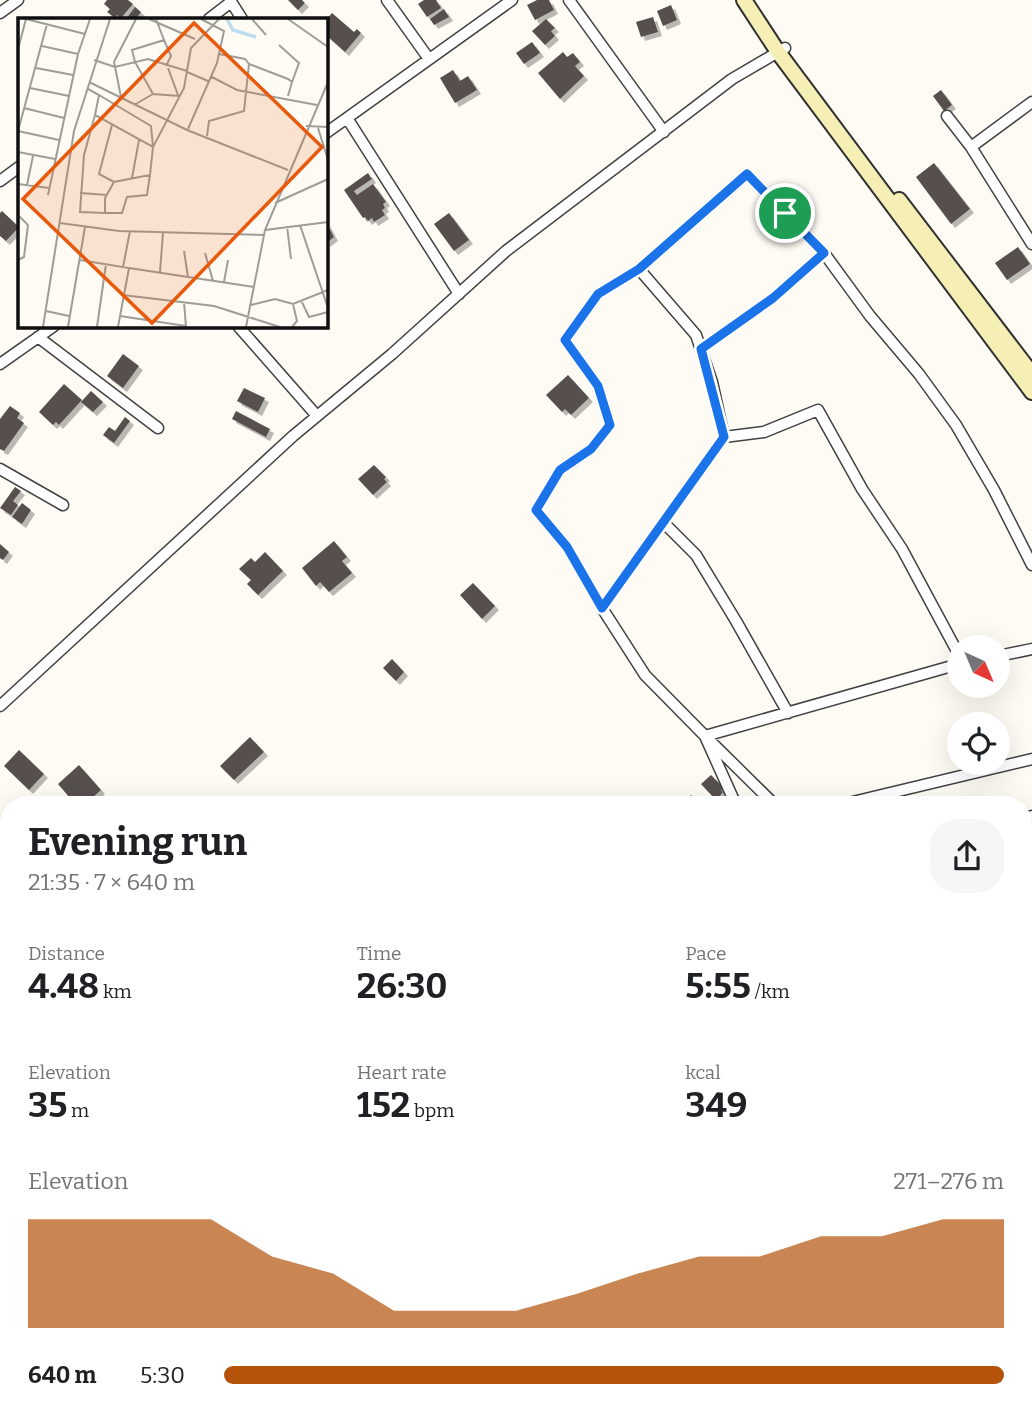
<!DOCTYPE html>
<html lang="en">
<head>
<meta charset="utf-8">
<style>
	body { margin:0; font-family:Bitter,serif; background:#f6f6f6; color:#202124; height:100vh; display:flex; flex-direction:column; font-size:26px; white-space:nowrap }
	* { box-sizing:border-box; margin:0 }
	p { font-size:23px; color:#757577 }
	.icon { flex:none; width:38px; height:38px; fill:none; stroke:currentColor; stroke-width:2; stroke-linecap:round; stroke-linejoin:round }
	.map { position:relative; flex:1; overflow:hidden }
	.details { position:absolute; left:0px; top:796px; width:1032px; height:621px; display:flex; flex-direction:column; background:#fff; border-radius:28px 28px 0 0; box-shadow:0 7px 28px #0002 }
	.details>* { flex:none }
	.needle { width:46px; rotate:136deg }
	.controls { position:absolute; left:947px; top:635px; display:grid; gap:14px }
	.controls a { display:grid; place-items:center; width:63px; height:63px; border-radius:50%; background:#fff; box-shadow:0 7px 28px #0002; font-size:35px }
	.pin { position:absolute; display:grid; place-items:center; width:60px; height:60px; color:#fff; margin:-30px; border:4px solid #fff; border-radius:50%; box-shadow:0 2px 7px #0007 }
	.round { display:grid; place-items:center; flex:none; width:74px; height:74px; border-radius:28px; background:#f6f6f6 }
	.head { display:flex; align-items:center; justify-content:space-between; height:119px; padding:0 28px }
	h1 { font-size:38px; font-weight:700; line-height:52px }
	.stats { display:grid; grid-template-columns:repeat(3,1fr); gap:10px; height:119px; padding:7px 28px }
	.stats div { display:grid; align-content:center }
	.stats b { font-size:35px; font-weight:700 }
	.stats small { font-size:19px; font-weight:400 }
	.stats p { font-size:19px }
	.chart { height:196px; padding:14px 28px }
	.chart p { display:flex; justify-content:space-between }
	.chart svg { width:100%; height:126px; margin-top:7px; fill:#b45309; opacity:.7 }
	ul { padding:0 28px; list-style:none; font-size:23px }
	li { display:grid; grid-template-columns:112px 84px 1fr; align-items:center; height:52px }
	li i { height:18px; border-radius:9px; background:#b45309 }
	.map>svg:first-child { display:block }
	.building { fill:#56504d; filter:url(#shadow) }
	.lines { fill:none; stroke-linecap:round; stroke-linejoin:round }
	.minor-casing { stroke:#424242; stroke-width:13 }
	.secondary-casing { stroke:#313131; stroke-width:18 }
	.minor { stroke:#fff; stroke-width:10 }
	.secondary { stroke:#f5efb5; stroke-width:14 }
	.route-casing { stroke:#fff; stroke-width:14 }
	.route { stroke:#1a73e8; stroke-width:9 }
	.inset-river { fill:none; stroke:#bddcef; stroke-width:3.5 }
	.inset-road { fill:none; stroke:#9e9d98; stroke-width:2 }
	.view { fill:#e8590c; fill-opacity:0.15; stroke:#e8590c; stroke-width:3.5 }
	.inset-edge { fill:none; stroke:#0f0f0f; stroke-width:3.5 }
</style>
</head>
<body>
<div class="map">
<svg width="1032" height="1416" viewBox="0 0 1032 1416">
	<defs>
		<filter id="shadow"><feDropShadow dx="4" dy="4" stdDeviation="0" flood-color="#0004"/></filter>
	</defs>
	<rect width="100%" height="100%" fill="#fdfbf3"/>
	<path class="building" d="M107,0H128L133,4L121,18L117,15L115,18L107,12L110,9L104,4Z
		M288,0H302L305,3L298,10Z
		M424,0H436L441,8L427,17L418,4Z
		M537,0H549L554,10L535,20L527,5Z
		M671,5L677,20L663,26L657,11Z
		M135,7L141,12L136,19H126Z
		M444,9L449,17L434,25L430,19Z
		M332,13L354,32L357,29L361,33L345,52L326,35V20Z
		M653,17L658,32L641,37L636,22Z
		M546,19L555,28L551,31L555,36L545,45L532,31Z
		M532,42L540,53L524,64L516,53Z
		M563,52L567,57L573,53L580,62L575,66L584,76L560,99L538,73Z
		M453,70L460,81L468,76L477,90L455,103L440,78Z
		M941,90L952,105L944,111L933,96Z
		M934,163L970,209L951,224L916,177Z
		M368,173L372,179L354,191L357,195L373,184L386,202L383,204L385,208L382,210L385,215L374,222L372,218L368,221L365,217L363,218L344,190Z
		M2,211L19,227L6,241L0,236V213Z
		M449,213L469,240L454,251L434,224Z
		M326,222L334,237L326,243Z
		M1018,247L1030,264L1007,280L995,263Z
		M123,354L139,366L123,388L107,376Z
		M568,375L589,398L571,415L565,409L562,412L546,395Z
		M64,384L82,400L59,425L56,422L53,425L39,412Z
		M244,388L265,398L258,412L237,401Z
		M91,391L103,402L93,412L81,402Z
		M10,406L20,413L17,418L24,423L4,451L0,449V419Z
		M236,411L270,429L266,437L232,419Z
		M125,417L130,421L114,443L103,435L109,427L115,431Z
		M374,465L386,477L384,479L387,482L373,495L358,479Z
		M15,487L21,491L13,501L18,505L11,515L0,508Z
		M22,503L31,510L22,524L12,517Z
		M334,541L347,557L342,561L352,573L329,592L320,582L316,586L302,568Z
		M0,544L9,552L3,560L0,558Z
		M265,552L283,571L258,595L247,584L251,580L239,569L251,558L255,562Z
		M473,583L495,606L482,619L460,595Z
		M392,659L404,672L396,681L383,668Z
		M250,737L264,752L234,780L220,766Z
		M19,750L44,774L29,790L4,766Z
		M79,765L101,790L84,805H76L58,784Z
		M711,775L724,788L721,790L723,792L718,798L716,796L714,798L701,784Z
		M691,795L701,805H681Z
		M1024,914L1032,917V928L1024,925Z
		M1032,930V962L1029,970L1024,968V955Z
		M1024,993L1032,996V1029L1024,1027Z
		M1024,1035L1032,1039V1056L1024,1052Z
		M1032,1116V1131L1030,1134L1024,1127Z
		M1032,1174V1196L1024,1191Z
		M1024,1246L1032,1259V1266L1024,1271Z
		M1032,1400V1416H1017L1015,1409H1024V1403Z
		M385,1409H393L396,1414L377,1416L375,1413Z
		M533,1409L536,1416H509L523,1410Z"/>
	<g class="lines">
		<defs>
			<path id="minor" d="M230,0L242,19
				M387,0L429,59
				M569,0L664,132
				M0,13L18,0
				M209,19L231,2
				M947,116L971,147L1032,244
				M347,118L459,294
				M326,133L512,0
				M971,147L1032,102
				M0,181L19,167
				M238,326L317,416
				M38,337L158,428
				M701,349L773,298L824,253
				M0,364L54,326
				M724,437L764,432L818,410L862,489L902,549L959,655
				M0,469L63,505
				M664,523L696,555L736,621L788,713
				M602,608L567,547L536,510L560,470L591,449L610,425L598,386L565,340L598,294L639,269
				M998,656L1032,649
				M0,706L293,436L392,354L506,251L732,79L785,48
				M736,805L705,736L645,675L602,608L724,437L712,382L696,335L639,269L747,174L824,253L870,316L919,374L956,425L994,490L1032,565
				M775,805L705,736L959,664
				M840,805L1032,759
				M1024,818L1032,816
				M1024,987L1032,989
				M0,1055L9,1075
				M1024,1112L1032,1107
				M1024,1201L1032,1206
				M1024,1333L1032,1330
				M140,1409L143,1416
				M595,1409L601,1416
				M822,1409L826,1416
				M420,1416L437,1409
				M754,1416L765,1409
				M954,1416L955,1409"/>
			<path id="secondary" d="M744,0L778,52L1032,392
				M899,200L1032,374"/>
		</defs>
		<use href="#minor" class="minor-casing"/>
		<use href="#secondary" class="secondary-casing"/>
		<use href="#minor" class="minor"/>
		<use href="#secondary" class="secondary"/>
	</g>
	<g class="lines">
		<defs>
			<path id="route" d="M747,174L824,253L773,298L701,349L724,437L602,608L567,547L536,510L560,470L591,449L610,425L598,386L565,340L598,294L639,269Z"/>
		</defs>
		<use href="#route" class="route-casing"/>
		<use href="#route" class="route"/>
	</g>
	<g transform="translate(18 18)">
		<rect width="310" height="310" fill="#fdfbf3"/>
		<path class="inset-river" d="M209,1L215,12L238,19"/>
		<path class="inset-road" d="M8,1L67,16M131,1L177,21M138,1L146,22L114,32L117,44L135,76L162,78M234,1L248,17M270,1L310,29M146,22L153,38L148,48M261,27L281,45L274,64M24,28L60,36M0,31L8,1M76,42L97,49L130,41L169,53M231,46L270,61L274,64L270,78M18,50L55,57M150,50L160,77M169,54L190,63M192,58L219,72L299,87M71,64L169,112L270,152M12,70L51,78M70,71L81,77L77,97L135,129L133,108L81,77M103,79L96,44L118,1M116,87L135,76M6,90L46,100M77,97L66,137L62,194L87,195V180L96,164L132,157L135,129L166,70L173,30L201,1M94,107L81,156L96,164M288,108L310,109M300,110L310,142M170,111L199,45L206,13L183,1M0,113L29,6M0,113L41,122M189,118L191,103L226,93L231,46L227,41L201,36M0,134L37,141M114,160L121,122M0,166L31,170M9,167L15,138M62,175L89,177M30,177L60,36L72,1M257,185L310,161M87,195H104L109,179L129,177L132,157M0,197L10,207L6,239L0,242M42,205L101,213L246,217M282,207L310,290M269,208L273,241M247,212L310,204M166,233L170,259M187,235L195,263M62,242L111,250L100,309M105,249L112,213M111,250L236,269M142,254L145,215M206,264L210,242M0,268V309M105,277L196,288L262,309M283,282L291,299L310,294M166,284L168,309M233,287L257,281L275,286L310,272M28,293L51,298M102,298L168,308M25,309L56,113L92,1M50,309L67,209M79,309L88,246M228,309L247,212L310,64M274,309L279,303L275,286"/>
		<path class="view" d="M176,5L304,129L134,305L5,181Z"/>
		<rect width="310" height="310" class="inset-edge"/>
	</g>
</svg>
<div class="controls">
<a><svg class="needle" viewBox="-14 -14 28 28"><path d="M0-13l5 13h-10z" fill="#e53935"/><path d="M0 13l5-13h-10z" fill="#757577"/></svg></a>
<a><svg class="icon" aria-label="locate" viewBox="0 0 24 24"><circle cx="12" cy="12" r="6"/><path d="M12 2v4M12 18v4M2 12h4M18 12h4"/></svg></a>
</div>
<div class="pin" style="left:785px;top:213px;background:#1e9e55"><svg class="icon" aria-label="arrive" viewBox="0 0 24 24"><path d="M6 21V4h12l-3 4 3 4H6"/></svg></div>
<section class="details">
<div class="head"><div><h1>Evening run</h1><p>21:35 · 7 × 640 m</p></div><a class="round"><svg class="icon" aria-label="share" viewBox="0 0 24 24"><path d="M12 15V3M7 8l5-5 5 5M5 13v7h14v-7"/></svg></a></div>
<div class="stats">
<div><p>Distance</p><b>4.48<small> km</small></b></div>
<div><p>Time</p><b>26:30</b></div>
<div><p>Pace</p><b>5:55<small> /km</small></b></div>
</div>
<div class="stats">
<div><p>Elevation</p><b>35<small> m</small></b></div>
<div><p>Heart rate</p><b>152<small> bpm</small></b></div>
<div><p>kcal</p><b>349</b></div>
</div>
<div class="chart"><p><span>Elevation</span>271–276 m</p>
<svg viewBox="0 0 160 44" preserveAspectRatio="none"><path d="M0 44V6L10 6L20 6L30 6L40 19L50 25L60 38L70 38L80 38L90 32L100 25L110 19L120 19L130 12L140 12L150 6L160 6V44z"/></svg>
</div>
<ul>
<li><b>640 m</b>5:30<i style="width:100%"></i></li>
</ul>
</section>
</div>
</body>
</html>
